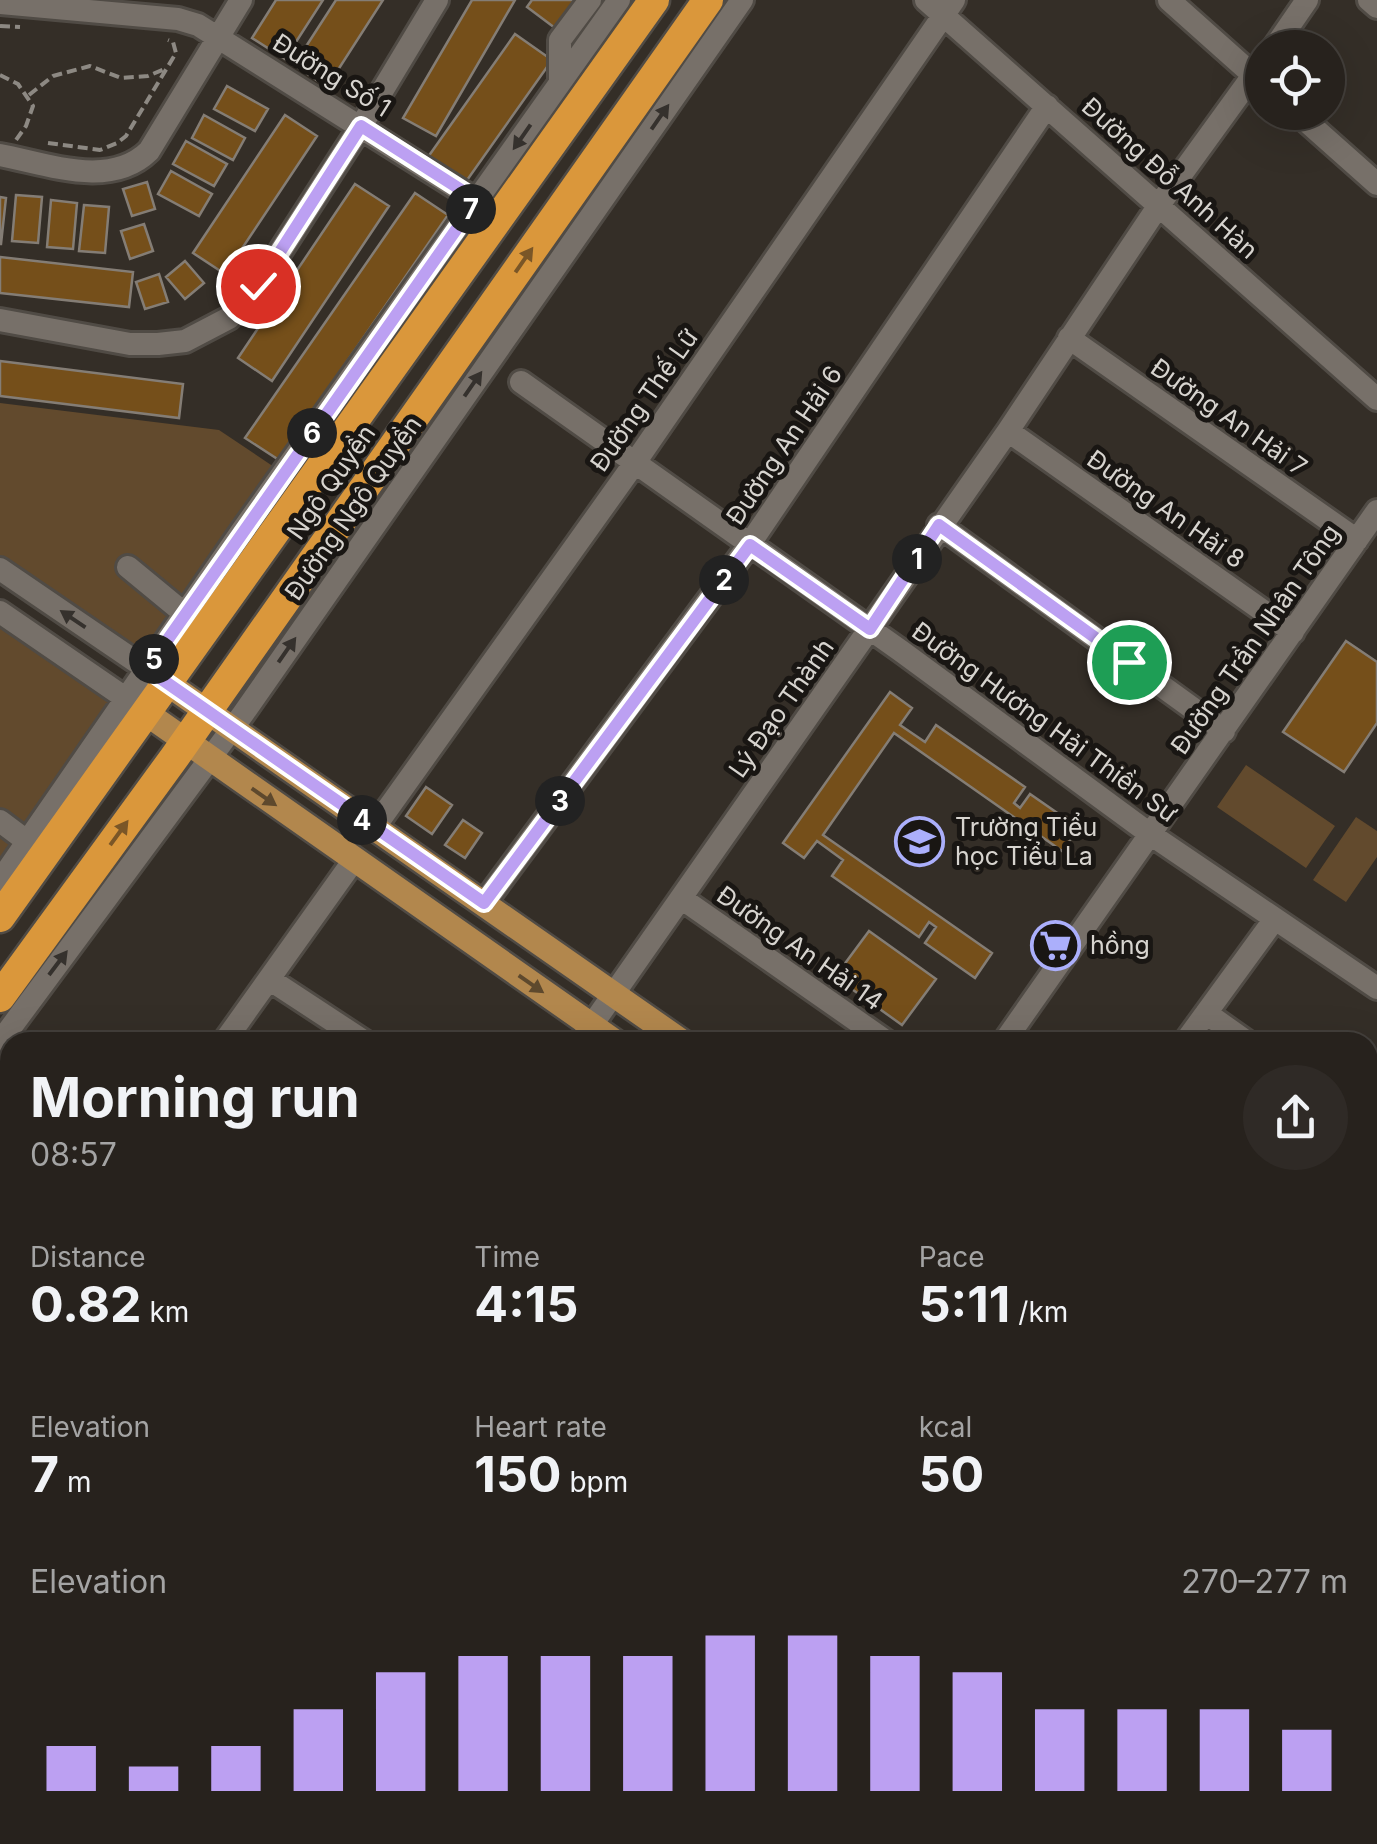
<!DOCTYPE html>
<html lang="en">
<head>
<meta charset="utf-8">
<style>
	body { margin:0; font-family:Inter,sans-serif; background:#2f2a26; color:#f1f3f6; height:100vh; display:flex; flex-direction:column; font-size:38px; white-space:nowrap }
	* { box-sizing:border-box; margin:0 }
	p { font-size:32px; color:#a4a4a4 }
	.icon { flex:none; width:55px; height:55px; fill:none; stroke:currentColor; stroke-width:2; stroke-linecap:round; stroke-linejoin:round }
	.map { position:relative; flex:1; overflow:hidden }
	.drawer { position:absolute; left:0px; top:1032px; width:1378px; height:812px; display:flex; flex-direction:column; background:#27221d; border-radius:30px 30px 0 0; box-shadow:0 10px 40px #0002,0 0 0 2px #433f3b }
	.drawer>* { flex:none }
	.controls { position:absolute; left:1245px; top:30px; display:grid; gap:20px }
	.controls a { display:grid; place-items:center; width:100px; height:100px; border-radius:50%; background:#27221d; box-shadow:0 10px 40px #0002,0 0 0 2px #433f3b; font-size:50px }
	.pin { position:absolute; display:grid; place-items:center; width:85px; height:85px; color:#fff; margin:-42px; border:5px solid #fff; border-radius:50%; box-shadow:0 2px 10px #0007 }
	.km { position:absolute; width:50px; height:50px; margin:-25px; border-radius:50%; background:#222; color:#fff; font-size:28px; line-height:50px; text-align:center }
	.round { display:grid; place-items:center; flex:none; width:105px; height:105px; border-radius:52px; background:#2f2a26 }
	.overview { display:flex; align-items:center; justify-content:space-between; height:170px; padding:0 30px }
	h1 { font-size:55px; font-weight:700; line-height:75px }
	.stats { display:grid; grid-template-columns:repeat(3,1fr); gap:15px; height:170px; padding:10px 30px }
	.stats div { display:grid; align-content:center }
	.stats b { font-size:50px; font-weight:700 }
	.stats small { font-size:28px; font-weight:400 }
	.stats p { font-size:28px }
	.chart { height:280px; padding:20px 30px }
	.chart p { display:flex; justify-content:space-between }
	.chart svg { width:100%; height:180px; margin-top:10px; stroke:#bca0f2; stroke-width:6 }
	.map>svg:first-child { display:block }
	.green { fill:#624a2d }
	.building { fill:#754f1a; stroke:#847d75; stroke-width:2.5 }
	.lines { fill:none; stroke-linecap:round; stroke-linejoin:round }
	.minor-casing { stroke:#504b45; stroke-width:28 }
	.major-casing { stroke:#504b45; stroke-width:30 }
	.highway-casing { stroke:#504b45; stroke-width:35 }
	.path { stroke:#8d8983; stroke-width:4; stroke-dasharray:10 5; stroke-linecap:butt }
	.minor { stroke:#777069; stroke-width:22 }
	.major { stroke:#b2874d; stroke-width:25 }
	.highway { stroke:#da973b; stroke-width:30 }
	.oneway { fill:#35312d }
	.oneway2 { fill:#7a5627 }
	.oneway3 { fill:#5e492d }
	.route-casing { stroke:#fff; stroke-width:20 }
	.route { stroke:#bca0f2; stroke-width:12 }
	.labels { text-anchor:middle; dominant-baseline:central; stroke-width:10; stroke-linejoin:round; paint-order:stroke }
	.street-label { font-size:25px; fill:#d7d4cf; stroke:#191613 }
	.poi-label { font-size:25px; fill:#d7d4cf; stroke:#191613; text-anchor:start }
</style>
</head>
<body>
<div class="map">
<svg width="1377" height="1844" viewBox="0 0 1377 1844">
	<rect width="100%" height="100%" fill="#342e27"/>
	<path class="green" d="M0,403L219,430L283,473L147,669L0,569Z
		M0,612L127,698L0,878Z
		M1246,765L1335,826L1306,868L1217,807Z
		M1356,817L1377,831V857L1346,902L1313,880Z"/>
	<path class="building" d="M276,0H323L285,59L252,38Z
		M336,0H383L327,87L294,65Z
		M472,0H515L436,136L403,118Z
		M532,0H582L559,31L527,7Z
		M515,34L552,60L465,183L428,157Z
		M227,86L268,109L255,131L214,109Z
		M204,115L245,138L233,160L192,138Z
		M285,115L317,136L225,274L193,253Z
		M186,141L227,164L214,186L173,164Z
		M171,171L212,194L199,216L158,194Z
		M147,182L155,209L132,216L123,189Z
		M355,184L389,206L272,381L238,358Z
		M415,193L448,215L279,460L245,438Z
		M16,195L42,197L38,243L12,241Z
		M0,197L6,198L1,244H0Z
		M51,200L77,203L73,249L47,247Z
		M84,205L109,207L105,253L79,251Z
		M144,224L153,251L130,259L121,231Z
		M0,257L133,272L129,307L0,293Z
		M185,261L204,283L185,299L166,277Z
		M159,274L168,302L145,309L136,282Z
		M0,361L183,384L179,418L0,396Z
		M1346,641L1377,662V723L1344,772L1283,732Z
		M890,692L912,708L900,725L925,742L936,725L1025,787L1014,803L1020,808L1030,794L1079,828L1062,851L894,733L823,835L992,953L975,978L925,943L936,927L929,922L919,937L832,876L843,860L817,841L804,858L783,843Z
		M426,787L452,805L432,834L406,816Z
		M463,820L482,833L465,858L445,845Z
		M869,931L936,979L902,1025L835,977Z
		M0,1081L10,1088V1123L0,1138Z"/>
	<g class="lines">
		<defs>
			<path id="minor" d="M926,0L1377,399
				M1169,0L1262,83
				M1369,0L1377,7
				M0,3L178,19L198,25L487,207
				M1274,48L1307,0
				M560,83V40L590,0
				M1296,112L1377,184
				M0,155C48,164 110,189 149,151L241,0
				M0,320L130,344H158L185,341L229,318L258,286L361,126L437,0
				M1069,338L1357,540
				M521,382L901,651L1150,834L1377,988
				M1008,431L1293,632
				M939,525L1224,731
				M128,567L185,614
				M0,569L157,676
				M0,612L137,706
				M0,821L28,842
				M374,828L634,464L954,0
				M0,881L241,532L619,0
				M681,898L887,1042
				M484,903L749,545L1047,106
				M269,979L365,1042
				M1206,1013L1247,1042
				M0,1042L243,714L742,0
				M224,1042L354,860
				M580,1042L1008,431L1159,205L1262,63
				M1004,1042L1377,511
				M1185,1042L1274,920
				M0,1065L8,1077L3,1083
				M1368,1130L1377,1137
				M1368,1287L1377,1273
				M0,1364L10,1349
				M1368,1382L1377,1389
				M0,1439L10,1446
				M0,1660L10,1646
				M0,1686L10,1693
				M1368,1719L1377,1705
				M1368,1738L1377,1745
				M215,1835L228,1844
				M705,1835L717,1844
				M938,1835L951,1844
				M18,1844L24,1835
				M271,1844L277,1835
				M442,1844L449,1835
				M619,1844L625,1835
				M835,1844L841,1835
				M981,1844L987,1835
				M1128,1844L1134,1835
				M1280,1844L1286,1835"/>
			<path id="major" d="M168,684L682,1042
				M146,713L615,1042
				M1368,1521L1377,1528
				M1368,1574L1377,1580"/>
			<path id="highway" d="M0,917L654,0
				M0,997L174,758L708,0"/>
		</defs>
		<use href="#minor" class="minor-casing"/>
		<use href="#major" class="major-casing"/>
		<use href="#highway" class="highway-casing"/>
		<path class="path" d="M0,26L20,27
			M0,75L18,84L33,106L26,126L16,140
			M29,95L53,76L90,66L121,78L148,76L167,68
			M48,143L100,150L117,143L126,136L176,53L173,42L168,40"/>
		<use href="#minor" class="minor"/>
		<use href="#major" class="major"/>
		<use href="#highway" class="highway"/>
	</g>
	<defs><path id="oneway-solid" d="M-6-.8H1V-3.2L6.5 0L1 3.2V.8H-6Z" transform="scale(2.5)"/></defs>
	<g class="oneway">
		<use href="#oneway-solid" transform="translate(660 117) rotate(-55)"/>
		<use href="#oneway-solid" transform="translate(522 137) rotate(125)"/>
		<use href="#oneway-solid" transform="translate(473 384) rotate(-55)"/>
		<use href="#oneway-solid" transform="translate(73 619) rotate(-146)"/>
		<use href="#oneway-solid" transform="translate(287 650) rotate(-55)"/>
		<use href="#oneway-solid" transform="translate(58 963) rotate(-53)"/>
	</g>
	<g class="oneway2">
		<use href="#oneway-solid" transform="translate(524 260) rotate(-55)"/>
		<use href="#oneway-solid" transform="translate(119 833) rotate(-54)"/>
	</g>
	<g class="oneway3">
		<use href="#oneway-solid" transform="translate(264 797) rotate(35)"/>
		<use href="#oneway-solid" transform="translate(531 984) rotate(35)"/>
	</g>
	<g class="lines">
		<defs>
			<path id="route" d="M258,286L361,126L477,200L147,669L484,903L750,545L870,629L939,525L1129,662"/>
		</defs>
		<use href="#route" class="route-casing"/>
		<use href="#route" class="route"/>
	</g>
	<defs>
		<symbol id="school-ring" viewBox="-11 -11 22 22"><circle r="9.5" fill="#191613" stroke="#abaffb" stroke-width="1.5"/><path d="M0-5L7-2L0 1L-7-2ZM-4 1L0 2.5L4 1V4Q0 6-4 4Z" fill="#abaffb"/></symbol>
		<symbol id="supermarket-ring" viewBox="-11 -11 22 22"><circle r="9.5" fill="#191613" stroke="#abaffb" stroke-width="1.5"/><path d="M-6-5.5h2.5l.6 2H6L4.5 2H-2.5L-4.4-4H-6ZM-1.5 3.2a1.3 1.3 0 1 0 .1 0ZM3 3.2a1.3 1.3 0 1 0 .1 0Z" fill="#abaffb"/></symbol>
	</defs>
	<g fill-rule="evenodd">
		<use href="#school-ring" x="892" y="814" width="55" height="55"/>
		<use href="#supermarket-ring" x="1028" y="918" width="55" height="55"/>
	</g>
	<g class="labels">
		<g class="street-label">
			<text transform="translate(332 75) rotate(32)">Đường Số 1</text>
			<text transform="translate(1170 178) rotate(42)">Đường Đỗ Anh Hàn</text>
			<text transform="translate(644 400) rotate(-55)">Đường Thế Lữ</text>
			<text transform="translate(1229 417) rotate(35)">Đường An Hải 7</text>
			<text transform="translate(784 445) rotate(-56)">Đường An Hải 6</text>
			<text transform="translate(331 482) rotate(-55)">Ngô Quyền</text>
			<text transform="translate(353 508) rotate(-55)">Đường Ngô Quyền</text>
			<text transform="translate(1166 509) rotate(35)">Đường An Hải 8</text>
			<text transform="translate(1255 639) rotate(-55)">Đường Trần Nhân Tông</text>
			<text transform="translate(781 708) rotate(-55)">Lý Đạo Thành</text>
			<text transform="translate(1045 722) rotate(36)">Đường Hương Hải Thiền Sư</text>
			<text transform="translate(800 948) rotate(35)">Đường An Hải 14</text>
		</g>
		<g class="poi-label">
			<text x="955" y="827">Trường Tiểu<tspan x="955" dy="29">học Tiểu La</tspan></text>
			<text x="1090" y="945">hồng</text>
		</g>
	</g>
</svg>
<div class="controls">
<a><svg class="icon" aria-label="locate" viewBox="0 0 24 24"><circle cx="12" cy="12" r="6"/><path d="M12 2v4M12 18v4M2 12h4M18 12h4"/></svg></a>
</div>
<div class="pin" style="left:1129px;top:662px;background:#1e9e55"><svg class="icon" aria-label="arrive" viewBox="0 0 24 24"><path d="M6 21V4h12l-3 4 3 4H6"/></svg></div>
<div class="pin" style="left:258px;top:286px;background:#d93025"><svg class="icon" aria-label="check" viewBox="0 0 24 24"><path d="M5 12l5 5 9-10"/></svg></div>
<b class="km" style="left:917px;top:559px">1</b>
<b class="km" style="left:724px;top:580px">2</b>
<b class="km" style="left:560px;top:801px">3</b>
<b class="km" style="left:362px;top:820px">4</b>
<b class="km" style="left:154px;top:659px">5</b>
<b class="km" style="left:312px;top:433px">6</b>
<b class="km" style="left:471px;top:209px">7</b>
<section class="drawer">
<div class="overview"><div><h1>Morning run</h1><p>08:57</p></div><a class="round"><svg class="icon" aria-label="share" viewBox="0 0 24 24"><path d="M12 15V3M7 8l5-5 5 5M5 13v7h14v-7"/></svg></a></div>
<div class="stats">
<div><p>Distance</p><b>0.82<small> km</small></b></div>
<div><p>Time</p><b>4:15</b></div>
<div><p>Pace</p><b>5:11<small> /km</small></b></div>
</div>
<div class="stats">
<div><p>Elevation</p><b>7<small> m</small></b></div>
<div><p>Heart rate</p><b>150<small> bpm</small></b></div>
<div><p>kcal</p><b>50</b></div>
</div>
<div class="chart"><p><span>Elevation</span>270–277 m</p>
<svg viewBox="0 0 160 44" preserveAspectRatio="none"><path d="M5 44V33M15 44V38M25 44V33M35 44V24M45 44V15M55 44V11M65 44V11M75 44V11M85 44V6M95 44V6M105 44V11M115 44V15M125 44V24M135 44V24M145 44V24M155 44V29"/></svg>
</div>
</section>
</div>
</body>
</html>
